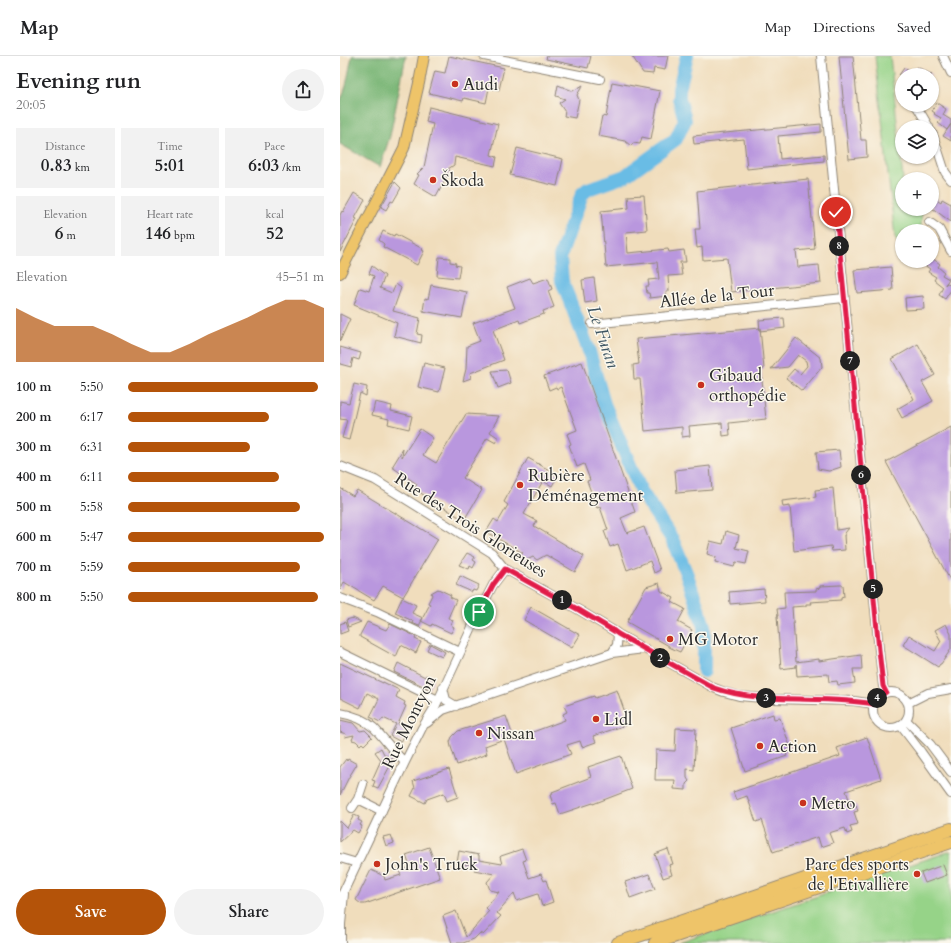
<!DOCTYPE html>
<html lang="en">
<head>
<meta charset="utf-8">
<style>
	body { margin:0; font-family:Cardo,serif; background:#f2f2f2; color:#202124; height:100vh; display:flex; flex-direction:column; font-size:15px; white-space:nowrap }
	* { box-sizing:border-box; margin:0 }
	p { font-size:13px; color:#757577 }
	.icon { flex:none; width:22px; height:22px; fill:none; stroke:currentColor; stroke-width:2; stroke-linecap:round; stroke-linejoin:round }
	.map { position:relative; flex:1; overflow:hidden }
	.side { display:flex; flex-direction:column; background:#fff; width:340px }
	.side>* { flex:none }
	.tools { position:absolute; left:555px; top:12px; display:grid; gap:8px }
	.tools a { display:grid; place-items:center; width:44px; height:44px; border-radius:50%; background:#fff; box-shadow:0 1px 3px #0004; font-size:20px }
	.pin { position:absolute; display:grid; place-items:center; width:34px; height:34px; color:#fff; margin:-17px; border:2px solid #fff; border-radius:50%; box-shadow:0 1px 4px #0007 }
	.km { position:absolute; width:20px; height:20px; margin:-10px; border-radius:50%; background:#222; color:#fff; font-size:11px; line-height:20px; text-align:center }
	.round { display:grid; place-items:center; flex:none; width:42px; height:42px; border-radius:21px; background:#f2f2f2 }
	.headline { display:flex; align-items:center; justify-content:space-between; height:68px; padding:0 16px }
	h1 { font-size:22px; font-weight:800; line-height:30px }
	.stats { display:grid; grid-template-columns:repeat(3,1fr); gap:6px; height:68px; padding:4px 16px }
	.stats div { display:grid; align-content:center; border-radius:0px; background:#f2f2f2; text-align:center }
	.stats b { font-size:17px; font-weight:800 }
	.stats small { font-size:11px; font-weight:400 }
	.stats p { font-size:11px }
	.chart { height:112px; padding:8px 16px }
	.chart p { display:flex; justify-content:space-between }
	.chart svg { width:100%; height:72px; margin-top:4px; fill:#b45309; opacity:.7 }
	.cta { display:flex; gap:8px; margin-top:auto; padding:8px 16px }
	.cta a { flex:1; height:46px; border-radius:24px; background:#b45309; color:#fff; font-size:16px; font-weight:800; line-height:46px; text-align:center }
	.cta a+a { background:#f2f2f2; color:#202124 }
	ul { padding:0 16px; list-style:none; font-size:13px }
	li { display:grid; grid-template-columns:64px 48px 1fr; align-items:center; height:30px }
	li i { height:10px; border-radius:5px; background:#b45309 }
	header { display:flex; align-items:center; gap:24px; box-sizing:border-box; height:56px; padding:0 20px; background:#fff; border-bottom:1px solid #e0e0e0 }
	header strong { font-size:19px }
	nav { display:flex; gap:22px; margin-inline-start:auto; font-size:14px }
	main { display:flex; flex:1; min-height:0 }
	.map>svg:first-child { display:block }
	.green { fill:#96d388; stroke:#607f5a }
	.forest { fill:#78b574; stroke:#527050 }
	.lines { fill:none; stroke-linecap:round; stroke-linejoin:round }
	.river { stroke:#69bce5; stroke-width:14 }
	.building { fill:#b997de }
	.minor-casing { stroke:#8e8474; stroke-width:10 }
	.major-casing { stroke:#8e8474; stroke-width:12 }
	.highway-casing { stroke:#8e8474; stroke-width:14 }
	.minor { stroke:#fff; stroke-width:8 }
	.major { stroke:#eec469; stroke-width:10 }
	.highway { stroke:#eec469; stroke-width:12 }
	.route-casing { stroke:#fff; stroke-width:8 }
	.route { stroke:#e11d48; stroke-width:5 }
	.poi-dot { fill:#c8321e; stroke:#fbf7ec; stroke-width:1.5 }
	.labels { text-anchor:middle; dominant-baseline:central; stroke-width:3; stroke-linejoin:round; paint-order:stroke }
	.poi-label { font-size:17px; fill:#2b2b2b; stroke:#fbf7ec; text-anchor:start }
	.street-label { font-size:17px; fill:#2b2b2b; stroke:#fbf7ec }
	.water-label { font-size:18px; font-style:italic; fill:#3e5663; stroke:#fbf7ec }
</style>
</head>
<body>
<header>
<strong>Map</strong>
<nav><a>Map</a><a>Directions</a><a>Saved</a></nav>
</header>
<main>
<section class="side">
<div class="headline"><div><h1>Evening run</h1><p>20:05</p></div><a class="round"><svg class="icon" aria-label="share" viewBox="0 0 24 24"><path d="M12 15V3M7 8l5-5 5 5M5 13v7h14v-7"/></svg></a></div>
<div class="stats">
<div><p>Distance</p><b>0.83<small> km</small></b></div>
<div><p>Time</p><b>5:01</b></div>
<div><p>Pace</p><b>6:03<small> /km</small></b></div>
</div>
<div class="stats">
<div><p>Elevation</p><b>6<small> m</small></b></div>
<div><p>Heart rate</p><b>146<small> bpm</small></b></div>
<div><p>kcal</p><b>52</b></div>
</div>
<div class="chart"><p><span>Elevation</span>45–51 m</p>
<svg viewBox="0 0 160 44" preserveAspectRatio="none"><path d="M0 44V11L10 17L20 22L30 22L40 22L50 27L60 33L70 38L80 38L90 33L100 27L110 22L120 17L130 11L140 6L150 6L160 11V44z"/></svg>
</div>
<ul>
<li><b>100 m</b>5:50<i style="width:97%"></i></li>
<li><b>200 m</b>6:17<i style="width:72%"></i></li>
<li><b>300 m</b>6:31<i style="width:62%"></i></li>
<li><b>400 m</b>6:11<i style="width:77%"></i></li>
<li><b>500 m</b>5:58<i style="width:88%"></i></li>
<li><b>600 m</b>5:47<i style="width:100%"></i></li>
<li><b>700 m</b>5:59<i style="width:88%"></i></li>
<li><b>800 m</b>5:50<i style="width:97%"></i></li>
</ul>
<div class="cta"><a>Save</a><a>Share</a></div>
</section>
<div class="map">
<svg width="611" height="887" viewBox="0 0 611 887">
	<rect width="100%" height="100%" fill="#fbf7ec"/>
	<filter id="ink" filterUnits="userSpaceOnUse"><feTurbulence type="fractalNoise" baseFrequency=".025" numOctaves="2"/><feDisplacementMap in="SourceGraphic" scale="8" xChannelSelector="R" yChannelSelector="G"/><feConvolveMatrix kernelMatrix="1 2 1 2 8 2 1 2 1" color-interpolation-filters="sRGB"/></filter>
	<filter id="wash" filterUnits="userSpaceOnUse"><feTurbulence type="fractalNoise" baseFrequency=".012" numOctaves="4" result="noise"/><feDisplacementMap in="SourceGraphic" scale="16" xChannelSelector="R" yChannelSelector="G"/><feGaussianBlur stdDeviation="0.9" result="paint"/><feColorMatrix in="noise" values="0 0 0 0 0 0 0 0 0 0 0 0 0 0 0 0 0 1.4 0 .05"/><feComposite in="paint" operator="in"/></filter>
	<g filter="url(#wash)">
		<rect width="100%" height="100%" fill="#f0ddbc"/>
		<path class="green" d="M535,0H550L563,123H562V153H582L581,171L583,175H562V196L555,182Z
			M611,795V887H339Z"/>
		<path class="forest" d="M12,0H66L50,80L40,111L0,88V46L6,30Z"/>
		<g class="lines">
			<path class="river" d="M347,0L339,33V42L345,64L336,83L293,114L285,120L248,133L242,138L220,201L222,225L248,292L264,348L301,435L332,483L347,519L364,570V615"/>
		</g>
		<g id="blocks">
			<path class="building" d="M109,0L164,12L159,34L149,32L146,47L124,42L123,45L89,37L95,15L105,17Z
				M207,0H251L248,12L206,3Z
				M292,0H328L325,14L314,12L313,18L303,17Z
				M499,0H513L521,84H526L527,101L509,103Z
				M577,11L592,19H559L564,12L573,17Z
				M272,26L320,35L311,83L302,81L300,88L293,87L291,90L285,85L258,80L262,60L266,61Z
				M218,29L233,35L243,29L237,39L239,44L235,62L224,60L225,56L219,47L225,43L216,40Z
				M597,47L606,53L603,59L611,64V68L607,74L598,67L601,62L594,58L595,57L592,55Z
				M89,51L158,68L151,99L157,101L155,110L115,101L114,109L108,113L110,115L96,141L74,128L79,119L77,118L84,111L93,68L86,66Z
				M481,68V76L438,80L440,103L484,99V105L407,113L404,83L354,88L353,80Z
				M611,68V85L603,80Z
				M177,92L223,103L217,130L170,119Z
				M468,123L475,193L456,195L458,211L479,209L481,227L391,236L387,202L363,204L362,191L357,192L355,173H360L357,135Z
				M55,126L61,132L53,146L51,145L46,154L41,151Z
				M14,137L25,144L15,162L17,163L0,196V159L2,155L3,156Z
				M304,139L307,174L286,176L288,197L328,193L329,196L344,194L346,206H340L342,219L328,220L329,235H326L327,240L310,242L309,237H307L306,230H309L308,224L319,223L317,206L266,211L261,155L289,152L288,140Z
				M592,140L601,146L602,143L611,148V166L592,152Z
				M43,175L54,180L55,178L83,193L82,194L84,195L77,209L43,191L44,188L39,184Z
				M99,201L110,202V206L116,207L115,209L120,210L118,222L97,220Z
				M592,202L600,208L598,211L604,216L602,219L609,223L605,229L606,227L611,230V234L605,243L599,239L603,231L594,224L596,221L588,216L590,213L584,209L586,205H592Z
				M32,210L45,220L40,232L52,237L56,228L61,232L53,255L80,262L77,278L82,279L81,287L54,280L57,267L14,249L20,232L29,235L34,220L29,218Z
				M551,211L553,234L517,237L514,214Z
				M190,222L193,227L208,222L212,233L208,235L214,251L203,255L204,258L180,267L179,264L153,274L164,304L130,317L131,322L123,325L126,313L127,290L140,285L133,267L175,252L167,231Z
				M254,222L257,245L245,247L242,224Z
				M91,229L127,236L122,262L83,255L85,242L88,243Z
				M583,240L584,253L566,254L565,242Z
				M0,258L10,263L0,285Z
				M444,262L445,272L420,275L419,264Z
				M420,272L424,313L421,314L426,363L389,367L390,379L383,380L382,367L349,370L350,380L342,381V371L305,375L300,323H294L293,309L299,308L296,283Z
				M456,282L481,302L482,311L462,335L446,322L454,313L460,318L467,310L466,305L458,299L448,311L431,313Z
				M578,288L595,319L582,326L593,345L562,362L557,353L574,343L552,303Z
				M0,291L21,297L19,304L13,302L11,311L0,308Z
				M242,306L295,456L281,462L287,477L304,471L320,514L314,517L310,505L287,514L278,488L270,491L264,475L268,474L260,451L257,452L247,425L250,424L244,408L237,411L229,389L231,388L227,378L237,374L221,331L217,333L216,331L209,334L204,320Z
				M84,307L105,312L99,336L78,331Z
				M167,314L171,327L158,332L152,315Z
				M14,328L27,331L26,340L20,337L9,384L2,382L7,364L0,363V345L9,347Z
				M35,346L52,350L51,355L72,360L69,373L48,368L49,363L32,359Z
				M126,358L159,360L150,376L159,382L156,387L147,382L123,422L142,434L124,464L74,433L77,428L52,411L63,393L62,401L80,373L93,382L83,399L96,407Z
				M611,371V526L546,406Z
				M499,394L501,411L489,415L478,413L476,396Z
				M188,402L218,419L212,430L203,425L184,458L197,465L194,470L244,500L235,516L206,499L197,504L193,501L183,506L175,501L183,497L146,476L154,463L158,466L168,449L164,446Z
				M370,410L372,434L337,437L335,414Z
				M0,432L13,440L17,434L98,483L63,541L43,530L34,544L4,526L0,534Z
				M493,432L497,474L509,472L505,477V479H504L505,494L492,495L491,490L454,495L450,450L443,451L442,445L476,441L475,434Z
				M386,475L399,479L396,492L409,495L406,508L396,506L394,511L375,506L376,501L367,498L370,485L383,488Z
				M127,497L135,501L133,504L136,506L133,512L130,510L129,513L119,509Z
				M120,520L139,529L136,535L133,534L132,536L116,529Z
				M319,527L321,535L334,542L332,546L345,553L338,566L352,574L340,596L329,591V590L287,566L306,531Z
				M500,529H503L504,541L501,542V544L470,546L471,548H466V550L452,551L456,606L479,603V605L521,599L522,613H513L515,627L498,629L497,625L489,626L488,618L457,620L456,608V611L441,613L437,560H438L437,553L445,552L444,536L476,535V533L480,532V530Z
				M98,533L111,539L110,541L116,544L108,562L113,564L111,569L114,571L111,577L92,568L91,570L81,565L90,548L88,547L92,539L91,537Z
				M424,533L425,545L390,548L389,536Z
				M62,542L76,549L72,557L83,562L79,570L72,567L73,565L55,557Z
				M191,551L240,579L232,592L184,564Z
				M13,562L21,566L8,571L6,564Z
				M5,566L8,575L0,578V568Z
				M27,566L46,574L50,568L75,580L76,581L75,583L81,586L76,597L61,589L56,601L20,581V579Z
				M606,568L611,578V593L601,608H600L598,611L563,589L569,579L595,595L601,585L595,574Z
				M90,588L105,596L102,601L87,594Z
				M0,607L43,627V626L59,634L56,641L65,646L64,649L66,650L58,668L68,673L61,686L50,680L56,668L43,662L40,666L30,661L39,643L27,637L20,652L0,642Z
				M58,607L85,621L86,619L93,623L89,633L54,616Z
				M277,634L289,668L253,680L256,686L242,691L240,685L227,689L231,698L176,718L164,683L145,690L147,698L117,709L111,691L110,686L112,681L118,675L166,660L174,683L225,664L223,658L227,656L224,650L254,640L255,642Z
				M433,658L434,663L440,662L451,693L445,695L447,700L405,715L391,672Z
				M0,664L13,667L20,675L25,674L32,681L24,689L22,687L20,689L16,685L12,684L14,679L5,681L6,678L0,676Z
				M336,672L356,673L354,714L347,713V722L349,725L346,728V734L334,733L335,724H315L316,694L335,695Z
				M527,681L541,723L506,735L512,751L516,749L518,755L514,756L518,768L510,770L512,776L507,778L505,772L489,777L493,787L481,791L478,781L433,796L422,764L416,766L407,740L396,744L393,736L500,700L497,692Z
				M41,692L44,698L52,703L49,709L50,710L38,732L33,730L35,725L32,724L41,704L35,696Z
				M281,700L292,733L253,748V747L220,758L216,747L213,748L210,739L213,738L212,736L251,721L248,711Z
				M6,703L7,705L8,703L17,708L9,721L0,739V711Z
				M109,713L118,741L107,745L104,737L87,743L85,747L71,740L75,732L73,725Z
				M14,759L19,761L18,764L22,766L20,769L22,770L18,777L13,774L0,786V765L7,772Z
				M51,779L54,787L46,790L43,781Z
				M89,791L100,822L25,848H21L16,844L31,814L44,820L45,824L61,819L59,815L70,811L66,799Z
				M182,793L186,804L183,805L189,822L201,818L204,825L206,824L213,846L202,850L198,838L177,845L174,837L157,857L161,860L143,879L140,877L134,883L123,887H112L103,860L116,855L126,881L149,855L146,852L159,836L150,834L147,826L154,818L134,814L135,810L117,807L119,795L139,799V804L162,808L160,801L161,800Z
				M328,793L333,808L329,809L332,819L323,822L315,798Z
				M603,809L607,819L585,827L581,817Z
				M309,818L315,833L290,842L285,826Z"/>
		</g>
	</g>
	<g filter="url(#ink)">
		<use href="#blocks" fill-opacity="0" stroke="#8e8474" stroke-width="1"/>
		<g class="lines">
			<defs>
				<path id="minor" d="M144,0L260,23
					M481,0L539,594L543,630L545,637
					M603,0L611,17
					M576,49L589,71
					M592,76L605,116L611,124
					M589,166L599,173L611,195
					M252,268L504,242
					M0,410L35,424L152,497L165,513L239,554L274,575L278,578L374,632L384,636L399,640L434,643L514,645L534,648
					M0,542L37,556L120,596
					M0,596L98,644
					M272,597L277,589L278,578
					M103,632L106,644L116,650
					M533 654a18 18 0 1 1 36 0a18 18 0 1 1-36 0Z
					M568,647L588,637L611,633
					M0,657C12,659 24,663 34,672C45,683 52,695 65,706
					M567,665L590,688L611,716
					M87,667L103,654L272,597L304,593
					M561,670L581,696L611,738
					M18,743L42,755
					M12,752L18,743L23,728
					M0,802L17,807
					M0,843L65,706L82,672L96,649L139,556L153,529L165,513
					M1,887V868L4,838"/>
				<path id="major" d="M0,217L64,92L79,27L84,0"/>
				<path id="highway" d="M278,887L611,773
					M315,887L611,786"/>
			</defs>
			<use href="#minor" class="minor-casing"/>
			<use href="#major" class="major-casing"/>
			<use href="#highway" class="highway-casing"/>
			<use href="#minor" class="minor"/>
			<use href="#major" class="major"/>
			<use href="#highway" class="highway"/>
		</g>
	</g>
	<g class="lines" filter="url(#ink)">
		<defs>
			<path id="route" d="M139,556L153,529L165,513L239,554L274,575L278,578L374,632C425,650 481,638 534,648L536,643L546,636L543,630L539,594L496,156"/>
		</defs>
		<use href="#route" class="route-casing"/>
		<use href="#route" class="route"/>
	</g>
	<g class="poi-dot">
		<circle cx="115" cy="28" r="4"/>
		<circle cx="93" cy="124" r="4"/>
		<circle cx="361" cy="329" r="4"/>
		<circle cx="180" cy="429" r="4"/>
		<circle cx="330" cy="583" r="4"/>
		<circle cx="256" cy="663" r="4"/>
		<circle cx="139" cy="677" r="4"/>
		<circle cx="420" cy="690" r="4"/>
		<circle cx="463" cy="747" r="4"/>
		<circle cx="37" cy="808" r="4"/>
		<circle cx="577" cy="818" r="4"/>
	</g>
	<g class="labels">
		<g class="poi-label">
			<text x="123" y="28">Audi</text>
			<text x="101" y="124">Škoda</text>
			<text x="369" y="319">Gibaud<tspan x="369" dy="20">orthopédie</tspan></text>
			<text x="188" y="419">Rubière<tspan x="188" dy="20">Déménagement</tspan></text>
			<text x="338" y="583">MG Motor</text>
			<text x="264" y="663">Lidl</text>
			<text x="147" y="677">Nissan</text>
			<text x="428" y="690">Action</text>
			<text x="471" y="747">Metro</text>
			<text x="45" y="808">John's Truck</text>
			<text x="569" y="808" text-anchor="end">Parc des sports<tspan x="569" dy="20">de l'Etivallière</tspan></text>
		</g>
		<g class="street-label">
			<text transform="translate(377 240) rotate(-6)">Allée de la Tour</text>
			<text transform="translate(131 469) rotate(33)">Rue des Trois Glorieuses</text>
			<text transform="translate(69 666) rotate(-64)">Rue Montyon</text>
		</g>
		<g class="water-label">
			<text transform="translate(263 281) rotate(71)">Le Furan</text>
		</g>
	</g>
</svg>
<div class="tools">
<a><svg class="icon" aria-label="locate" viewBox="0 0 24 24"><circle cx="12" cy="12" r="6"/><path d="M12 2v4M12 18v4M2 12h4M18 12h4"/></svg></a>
<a><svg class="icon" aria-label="layers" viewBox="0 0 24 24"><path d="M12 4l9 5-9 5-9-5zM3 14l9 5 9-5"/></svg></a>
<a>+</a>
<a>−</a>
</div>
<div class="pin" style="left:139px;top:556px;background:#1e9e55"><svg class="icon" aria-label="arrive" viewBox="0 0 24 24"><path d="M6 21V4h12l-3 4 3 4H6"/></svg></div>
<div class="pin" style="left:496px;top:156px;background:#d93025"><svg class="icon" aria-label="check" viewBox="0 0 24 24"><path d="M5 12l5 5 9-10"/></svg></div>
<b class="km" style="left:222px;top:544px">1</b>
<b class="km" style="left:320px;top:602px">2</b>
<b class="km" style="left:426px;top:642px">3</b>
<b class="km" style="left:537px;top:642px">4</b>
<b class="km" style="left:533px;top:533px">5</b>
<b class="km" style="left:521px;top:419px">6</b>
<b class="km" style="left:510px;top:305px">7</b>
<b class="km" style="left:499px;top:190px">8</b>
</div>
</main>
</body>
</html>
